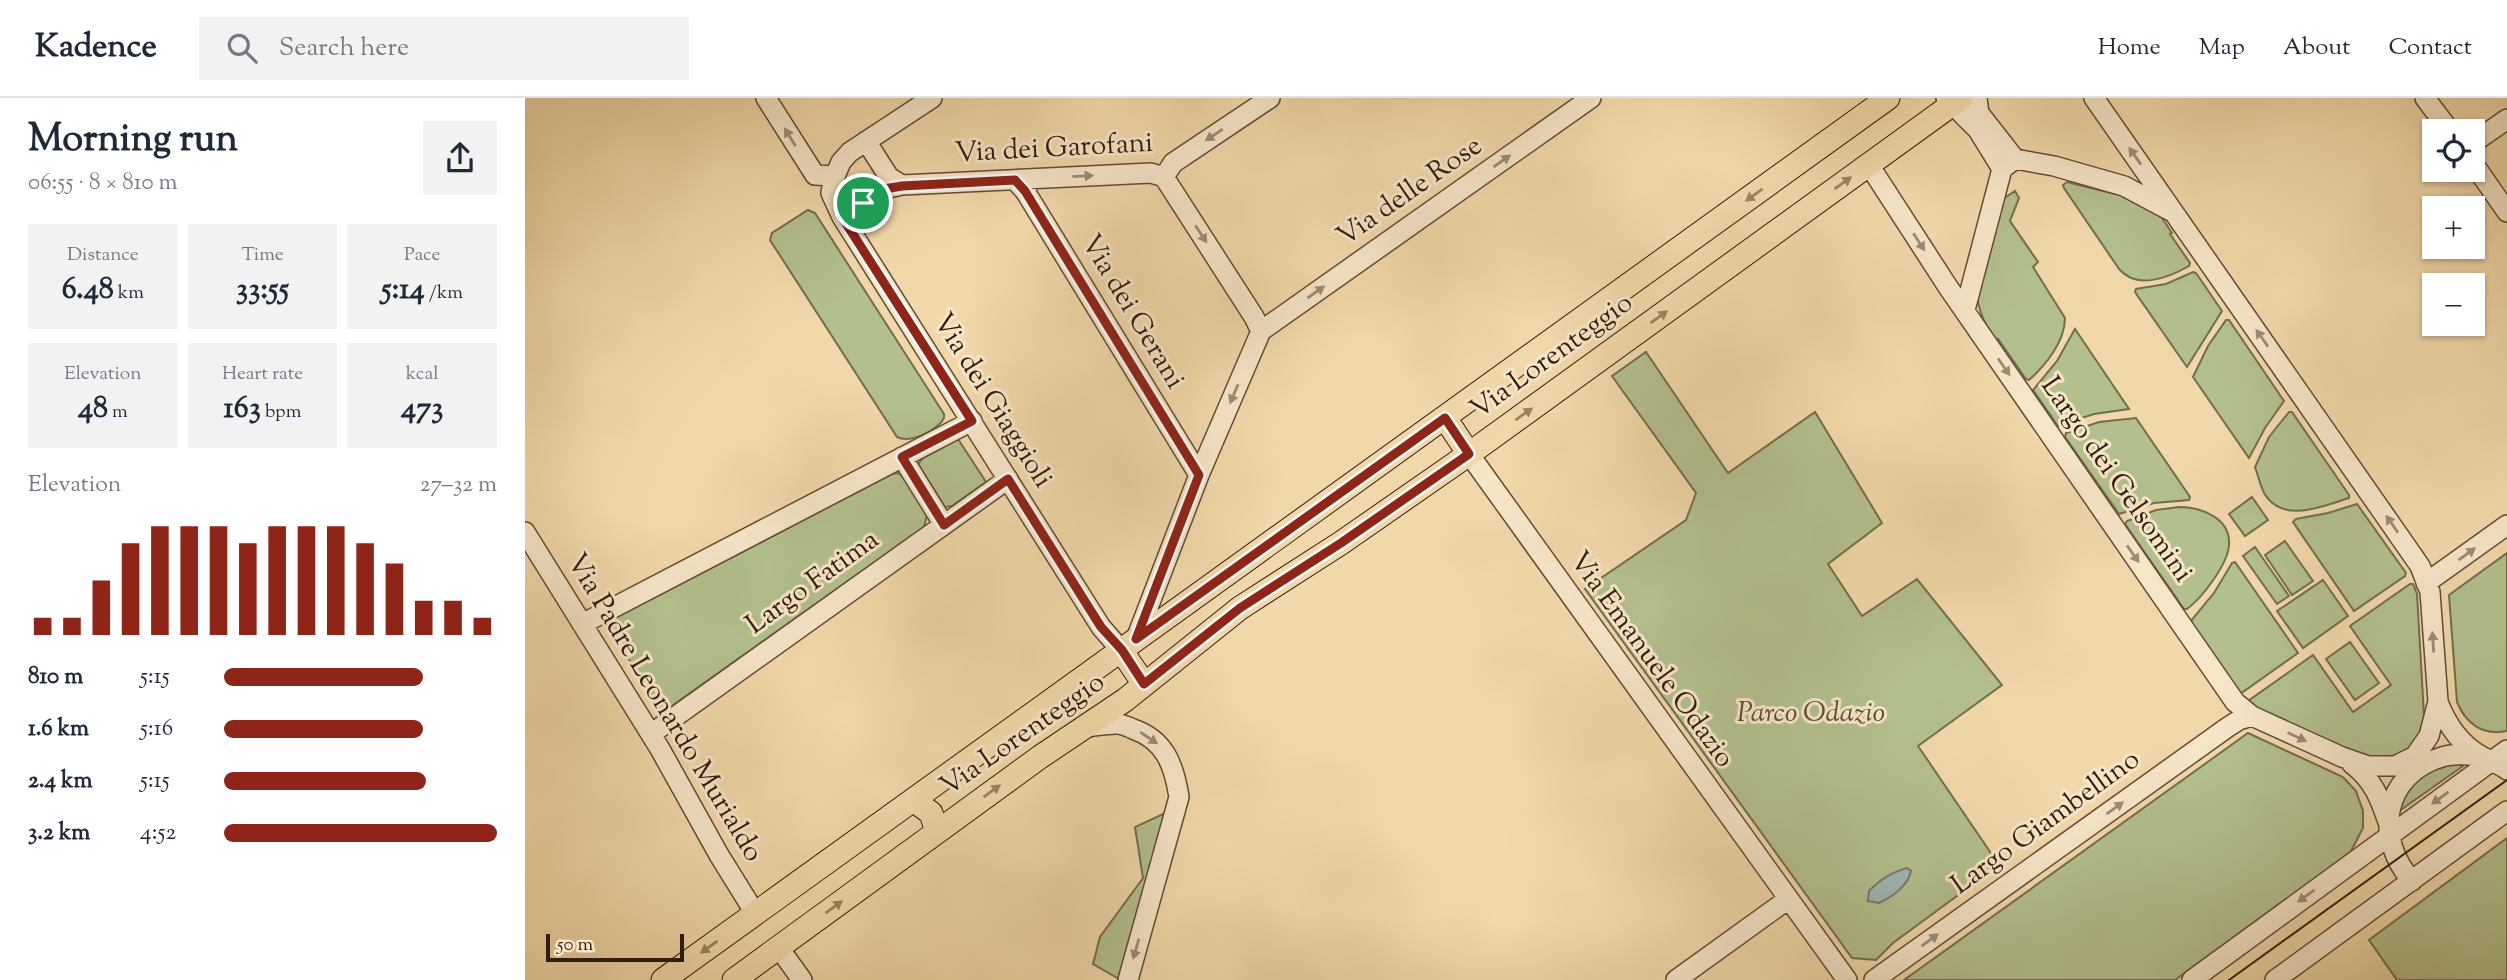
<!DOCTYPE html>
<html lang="en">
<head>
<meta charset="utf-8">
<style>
	body { margin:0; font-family:"Sorts Mill Goudy",serif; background:#f2f2f3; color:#1f2937; height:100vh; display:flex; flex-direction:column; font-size:26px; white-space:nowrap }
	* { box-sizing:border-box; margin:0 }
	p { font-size:23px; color:#747a83 }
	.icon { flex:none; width:38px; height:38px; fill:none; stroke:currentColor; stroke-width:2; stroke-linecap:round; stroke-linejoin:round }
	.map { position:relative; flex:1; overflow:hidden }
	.panel { display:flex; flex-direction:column; background:#fff; width:525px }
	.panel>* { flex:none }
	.buttons { position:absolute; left:1897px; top:21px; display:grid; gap:14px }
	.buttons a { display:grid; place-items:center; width:63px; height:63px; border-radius:0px; background:#fff; box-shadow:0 2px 5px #0004; font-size:35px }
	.scale { position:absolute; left:21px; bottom:18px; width:138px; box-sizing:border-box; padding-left:7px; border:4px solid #321c0b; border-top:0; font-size:19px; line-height:24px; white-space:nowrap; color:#321c0b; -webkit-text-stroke:5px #f6e6c8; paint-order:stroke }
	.pin { position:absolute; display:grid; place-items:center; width:60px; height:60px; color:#fff; margin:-30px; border:4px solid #fff; border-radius:50%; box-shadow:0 2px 7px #0007 }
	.round { display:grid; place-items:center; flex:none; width:74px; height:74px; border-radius:0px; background:#f2f2f3 }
	.overview { display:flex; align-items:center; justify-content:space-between; height:119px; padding:0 28px }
	h1 { font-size:38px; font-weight:800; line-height:52px }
	.stats { display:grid; grid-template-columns:repeat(3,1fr); gap:10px; height:119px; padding:7px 28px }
	.stats div { display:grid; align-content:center; border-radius:0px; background:#f2f2f3; text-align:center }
	.stats b { font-size:30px; font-weight:800 }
	.stats small { font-size:19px; font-weight:400 }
	.stats p { font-size:19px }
	.chart { height:196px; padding:14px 28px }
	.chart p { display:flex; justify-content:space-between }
	.chart svg { width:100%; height:126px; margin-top:7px; stroke:#8f2418; stroke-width:6 }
	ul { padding:0 28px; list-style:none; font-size:23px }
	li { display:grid; grid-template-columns:112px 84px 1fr; align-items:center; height:52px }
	li i { height:18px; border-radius:9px; background:#8f2418 }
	header { display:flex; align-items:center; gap:42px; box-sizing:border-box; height:98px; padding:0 35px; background:#fff; border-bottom:2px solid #e0e1e3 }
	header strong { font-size:33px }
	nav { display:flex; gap:38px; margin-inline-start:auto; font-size:24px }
	.search { width:490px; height:63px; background:#f2f2f3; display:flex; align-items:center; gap:18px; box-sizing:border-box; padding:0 24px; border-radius:0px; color:#747a83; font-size:26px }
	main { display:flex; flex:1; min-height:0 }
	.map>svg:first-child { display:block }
	.green { fill:#b3c08d; stroke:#726e4c; stroke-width:2 }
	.water { fill:#9eb8b3; stroke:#737a70; stroke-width:2 }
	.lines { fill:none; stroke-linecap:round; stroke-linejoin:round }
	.minor-casing { stroke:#624b33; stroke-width:22 }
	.major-casing { stroke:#321c0b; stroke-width:25 }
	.minor { stroke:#f6e6c8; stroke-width:19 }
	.major { stroke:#f1d8aa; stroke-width:23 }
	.tram { stroke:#321c0b; stroke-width:2 }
	.oneway { fill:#9e8b73 }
	.oneway2 { fill:#9b8362 }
	.route-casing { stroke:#fff; stroke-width:14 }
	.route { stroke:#8f2418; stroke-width:9 }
	.labels { text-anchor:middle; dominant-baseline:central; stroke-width:6; stroke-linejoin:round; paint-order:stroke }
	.street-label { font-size:28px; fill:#321c0b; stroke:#f6e6c8 }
	.park-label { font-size:28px; font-style:italic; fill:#594d32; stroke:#f6e6c8 }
</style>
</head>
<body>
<header>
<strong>Kadence</strong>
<div class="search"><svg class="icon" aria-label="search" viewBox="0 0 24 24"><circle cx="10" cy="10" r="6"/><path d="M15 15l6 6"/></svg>Search here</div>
<nav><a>Home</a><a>Map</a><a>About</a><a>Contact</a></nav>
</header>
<main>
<section class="panel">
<div class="overview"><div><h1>Morning run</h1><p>06:55 · 8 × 810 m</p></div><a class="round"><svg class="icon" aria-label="share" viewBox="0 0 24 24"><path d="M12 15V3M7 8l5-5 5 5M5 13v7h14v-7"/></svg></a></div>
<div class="stats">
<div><p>Distance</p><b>6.48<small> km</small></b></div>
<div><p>Time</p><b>33:55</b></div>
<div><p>Pace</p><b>5:14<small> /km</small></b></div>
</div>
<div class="stats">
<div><p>Elevation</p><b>48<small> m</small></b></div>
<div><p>Heart rate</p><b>163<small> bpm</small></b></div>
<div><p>kcal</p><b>473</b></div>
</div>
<div class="chart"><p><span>Elevation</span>27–32 m</p>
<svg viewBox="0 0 160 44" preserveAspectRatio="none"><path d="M5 44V38M15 44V38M25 44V25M35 44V12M45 44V6M55 44V6M65 44V6M75 44V12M85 44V6M95 44V6M105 44V6M115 44V12M125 44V19M135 44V32M145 44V32M155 44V38"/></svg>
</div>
<ul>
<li><b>810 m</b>5:15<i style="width:73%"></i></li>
<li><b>1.6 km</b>5:16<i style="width:73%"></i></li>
<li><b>2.4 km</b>5:15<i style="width:74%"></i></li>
<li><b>3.2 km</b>4:52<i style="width:100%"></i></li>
</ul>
</section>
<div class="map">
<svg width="1982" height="882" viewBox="0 0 1982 882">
	<rect width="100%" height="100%" fill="#f1d8aa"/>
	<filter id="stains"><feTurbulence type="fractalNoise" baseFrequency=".00286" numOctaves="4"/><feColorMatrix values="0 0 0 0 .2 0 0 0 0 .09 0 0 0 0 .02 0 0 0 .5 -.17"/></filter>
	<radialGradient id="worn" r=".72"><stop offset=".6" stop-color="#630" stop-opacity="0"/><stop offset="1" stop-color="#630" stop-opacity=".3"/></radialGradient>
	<path class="green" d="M1542,84L1610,101L1635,117L1647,135L1645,136L1665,165L1664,168C1643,180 1612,192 1594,171L1539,90L1538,87Z
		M1490,93L1494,100L1485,123L1513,164L1508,169L1540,220C1540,243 1521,267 1504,282L1501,281L1473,241L1470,242C1460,226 1453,213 1452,195L1475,103Z
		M283,112L290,115L419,316V320C413,332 385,346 372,339L245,142L247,135Z
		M1668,174L1671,175L1697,213L1662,269L1610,194L1611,191L1641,186Z
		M1701,222H1704L1759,303L1740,330L1724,360L1668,279L1683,248Z
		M1550,231L1604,311L1569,316L1533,328L1508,292L1532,263Z
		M1121,254L1203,375L1290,314L1357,425L1303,466L1337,518L1392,481L1477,587L1393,648L1474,767L1368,845L1351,862L1327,860L1060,491L1161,422L1171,395L1087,278Z
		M1764,314H1767L1824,397V400C1796,409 1757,426 1739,395C1735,387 1733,377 1730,369L1744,339Z
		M1611,320L1665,399L1664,402L1629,405L1594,416L1540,339L1541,335L1574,324Z
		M433,341L461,384L427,408L420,409L393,366L398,360Z
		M373,375L379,379L402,417L399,429L137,615L87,534L86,522L367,376Z
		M1727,399L1743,422L1720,438L1704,416Z
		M1832,406L1881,475L1880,478L1829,513L1768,424L1771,421L1803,415Z
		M1654,409C1676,409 1706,420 1704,447C1703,466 1677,500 1662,511H1659L1600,426L1602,423L1631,412Z
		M1760,443L1788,483L1767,497L1740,457Z
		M1730,449L1764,498L1752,506L1718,458Z
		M1982,455V633C1958,638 1941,626 1932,604L1924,497Z
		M1710,464L1773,555L1715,596L1665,524L1689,495L1707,465Z
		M1798,482L1823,518L1778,550L1752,513Z
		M1885,486H1888L1892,496L1899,618L1896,635L1885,649L1870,659H1841L1730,611L1723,603L1788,557L1828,614L1866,587L1825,528Z
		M1825,544L1854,585L1830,602L1801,561Z
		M1723,635L1818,679L1831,693L1838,713V730L1824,757L1650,882H1379Z
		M1932,663L1938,668L1870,716L1888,680Z
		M640,715L596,882L568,866L575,839L618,780L610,729Z
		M1982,740V882H1872L1844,842Z"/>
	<path class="water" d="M1382,770L1386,773C1383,788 1367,799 1354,805L1343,803L1344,793C1356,781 1365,775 1382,770Z"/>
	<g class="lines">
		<defs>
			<path id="minor" d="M241,0L290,77L310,78
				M407,0L325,54L316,64L308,83L306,95L317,119L576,529L596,552
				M1421,0L1453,32L1477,71
				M1452,0L1454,15L1490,61L1529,68L1599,88L1644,112
				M1900,0L1925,33
				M341,43L364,79L377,87
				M1948,45L1982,21
				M1948,65L1982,114
				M1344,67L1423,189L1710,604L1727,618L1817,659L1843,668H1870L1890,658L1904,638L1913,603L1905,494L1895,468L1569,0
				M639,79L729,219L736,233
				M639,79L648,65L745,0
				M490,82L500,93L674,377
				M317,119L359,91L377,87L626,75L639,79
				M1440,212L1477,71L1490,61
				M944,356L1322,882
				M377,359L419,427
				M0,434L135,651L194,757L230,815
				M1901,485L1982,427
				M57,526L447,323
				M611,541L674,377L736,233L1066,0
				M1913,604C1922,627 1935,647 1958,659C1966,663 1974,666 1982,672
				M559,629C570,628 582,626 592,626C598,626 603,629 608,631C640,642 649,667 654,699L603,882
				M126,636L483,381
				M1827,666C1848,682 1855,700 1863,724
				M1887,783C1849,740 1857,677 1917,659C1929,655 1943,657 1955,658
				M254,850L277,882
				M1151,882L1262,802
				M1349,882L1703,629L1714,622L1727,618
				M1667,882L1982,652
				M1750,882L1982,713"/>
			<path id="major" d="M920,320L944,356
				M596,552L619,586
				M388,702L406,715L412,734
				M138,882L1363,0
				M209,882L515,659L600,602L715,510L816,445L944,356L1436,0"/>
		</defs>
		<use href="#minor" class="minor-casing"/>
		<use href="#major" class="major-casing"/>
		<use href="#minor" class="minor"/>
		<use href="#major" class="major"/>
		<path class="tram" d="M1704,882L1982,682"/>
	</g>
	<defs><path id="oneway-solid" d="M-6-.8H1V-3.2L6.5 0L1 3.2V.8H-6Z" transform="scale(1.75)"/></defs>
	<g class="oneway">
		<use href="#oneway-solid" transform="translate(689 37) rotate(146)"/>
		<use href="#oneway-solid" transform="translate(265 39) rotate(-122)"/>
		<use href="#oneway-solid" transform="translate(1610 58) rotate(-125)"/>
		<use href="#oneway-solid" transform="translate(977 63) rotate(-35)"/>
		<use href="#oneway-solid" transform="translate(558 78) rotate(-3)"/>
		<use href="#oneway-solid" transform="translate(676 136) rotate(57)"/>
		<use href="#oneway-solid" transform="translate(1394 144) rotate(57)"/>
		<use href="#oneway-solid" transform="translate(791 194) rotate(-35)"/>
		<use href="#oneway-solid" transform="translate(1737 240) rotate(-125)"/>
		<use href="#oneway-solid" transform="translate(1479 269) rotate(55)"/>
		<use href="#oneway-solid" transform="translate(709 296) rotate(113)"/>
		<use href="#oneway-solid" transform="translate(1867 426) rotate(-125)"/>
		<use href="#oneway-solid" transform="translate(1608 456) rotate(55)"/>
		<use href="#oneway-solid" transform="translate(1942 456) rotate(-36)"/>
		<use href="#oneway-solid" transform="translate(1908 544) rotate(-94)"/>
		<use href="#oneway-solid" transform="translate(1772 639) rotate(25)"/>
		<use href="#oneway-solid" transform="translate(624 640) rotate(34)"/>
		<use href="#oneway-solid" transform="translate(1915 700) rotate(144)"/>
		<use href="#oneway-solid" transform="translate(1590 710) rotate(-36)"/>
		<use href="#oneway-solid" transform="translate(1781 798) rotate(144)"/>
		<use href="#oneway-solid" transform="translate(1405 842) rotate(-36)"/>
		<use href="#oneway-solid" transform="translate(611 851) rotate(106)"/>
	</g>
	<g class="oneway2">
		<use href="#oneway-solid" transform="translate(1318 85) rotate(-36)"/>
		<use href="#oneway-solid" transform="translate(1229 97) rotate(144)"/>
		<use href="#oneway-solid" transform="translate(1134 219) rotate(-36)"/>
		<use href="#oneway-solid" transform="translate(999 316) rotate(-35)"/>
		<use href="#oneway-solid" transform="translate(467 693) rotate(-36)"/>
		<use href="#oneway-solid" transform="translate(309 809) rotate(-36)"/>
		<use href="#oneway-solid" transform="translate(184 849) rotate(144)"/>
	</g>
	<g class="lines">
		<defs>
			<path id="route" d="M490,82L500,93L674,377L611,541L920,320L944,356L816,445L715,510L619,586L597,552L576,529L483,381L419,427L377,359L447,323L317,119L359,91L377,88Z"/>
		</defs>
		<use href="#route" class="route-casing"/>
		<use href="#route" class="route"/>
	</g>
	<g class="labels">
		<g class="street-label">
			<text transform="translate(529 51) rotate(-3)">Via dei Garofani</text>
			<text transform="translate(885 94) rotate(-35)">Via delle Rose</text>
			<text transform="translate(607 214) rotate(59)">Via dei Gerani</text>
			<text transform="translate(1027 259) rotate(-36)">Via Lorenteggio</text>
			<text transform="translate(467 303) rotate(58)">Via dei Giaggioli</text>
			<text transform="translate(1591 382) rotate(55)">Largo dei Gelsomini</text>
			<text transform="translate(288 485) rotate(-36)">Largo Fatima</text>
			<text transform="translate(1126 562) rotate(54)">Via Emanuele Odazio</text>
			<text transform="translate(139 610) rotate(59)">Via Padre Leonardo Murialdo</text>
			<text transform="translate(498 637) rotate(-35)">Via Lorenteggio</text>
			<text transform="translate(1521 725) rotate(-36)">Largo Giambellino</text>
		</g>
		<g class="park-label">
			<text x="1286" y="616">Parco Odazio</text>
		</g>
	</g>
	<rect width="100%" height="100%" filter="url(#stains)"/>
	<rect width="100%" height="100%" fill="url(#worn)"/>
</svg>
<div class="buttons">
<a><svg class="icon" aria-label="locate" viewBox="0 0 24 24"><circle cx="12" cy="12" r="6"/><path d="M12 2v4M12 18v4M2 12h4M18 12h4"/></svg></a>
<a>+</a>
<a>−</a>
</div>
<div class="scale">50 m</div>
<div class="pin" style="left:338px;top:105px;background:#1e9e55"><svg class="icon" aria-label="arrive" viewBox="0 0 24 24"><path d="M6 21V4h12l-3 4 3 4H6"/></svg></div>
</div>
</main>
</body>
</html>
